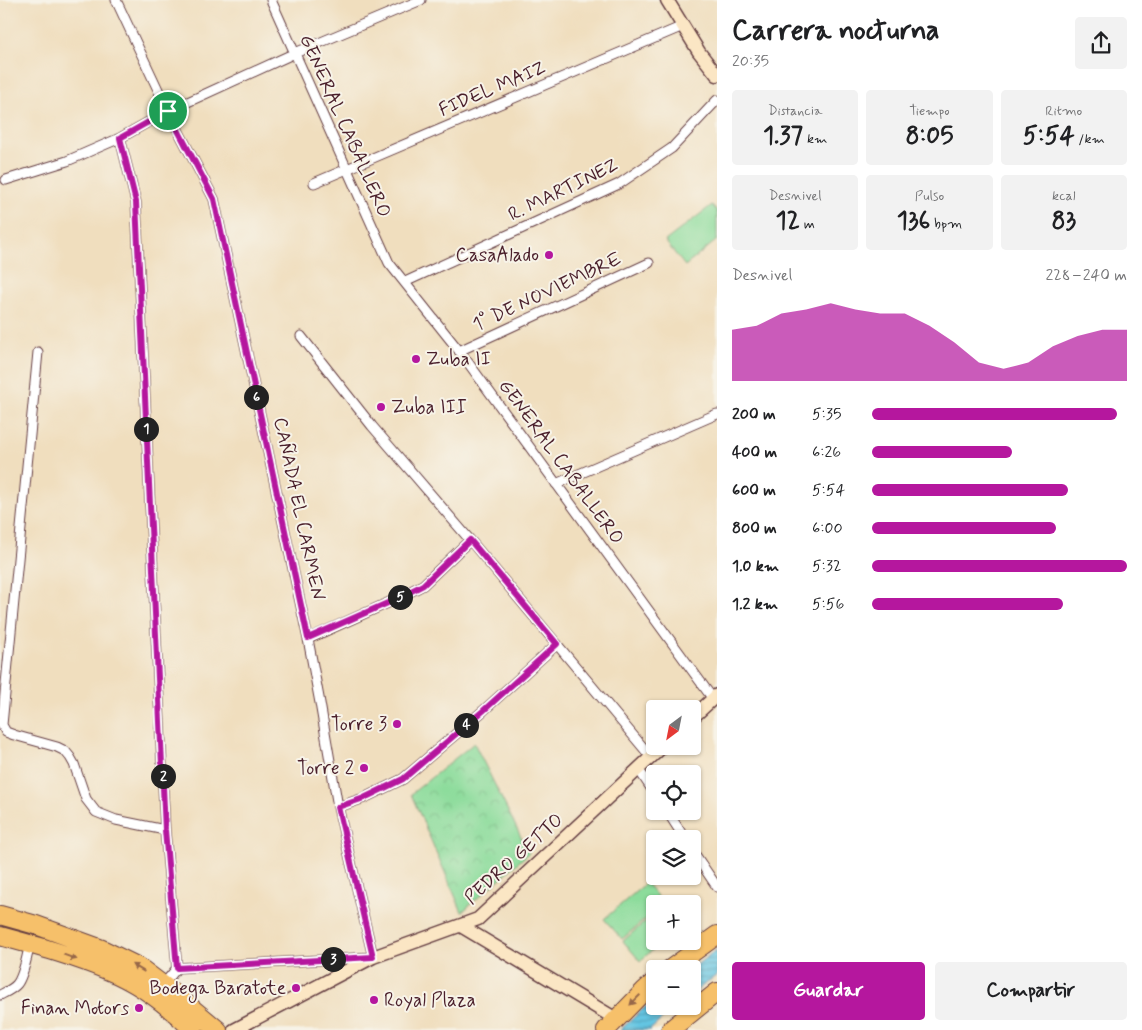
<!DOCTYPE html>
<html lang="es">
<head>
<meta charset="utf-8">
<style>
	body { margin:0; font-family:Mynerve,sans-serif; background:#f2f2f2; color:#202124; height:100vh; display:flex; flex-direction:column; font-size:19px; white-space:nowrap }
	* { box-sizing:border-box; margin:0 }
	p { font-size:16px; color:#757577 }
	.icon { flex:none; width:28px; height:28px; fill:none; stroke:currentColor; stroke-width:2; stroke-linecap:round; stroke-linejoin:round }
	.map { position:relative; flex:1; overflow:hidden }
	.drawer { display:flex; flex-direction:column; background:#fff; width:425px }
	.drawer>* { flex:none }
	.needle { width:32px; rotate:212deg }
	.fabs { position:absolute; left:646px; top:700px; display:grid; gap:10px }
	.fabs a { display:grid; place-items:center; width:55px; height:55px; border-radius:5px; background:#fff; box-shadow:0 1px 4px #0004; font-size:25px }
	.pin { position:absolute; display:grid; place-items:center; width:42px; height:42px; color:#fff; margin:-21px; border:2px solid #fff; border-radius:50%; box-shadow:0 1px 5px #0007 }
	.km { position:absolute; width:25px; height:25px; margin:-12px; border-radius:50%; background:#222; color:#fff; font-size:14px; line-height:25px; text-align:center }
	.round { display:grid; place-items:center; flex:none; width:52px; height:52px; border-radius:5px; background:#f2f2f2 }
	.head { display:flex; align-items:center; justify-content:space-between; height:85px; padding:0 15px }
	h1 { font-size:28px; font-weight:700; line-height:38px }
	.metrics { display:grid; grid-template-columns:repeat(3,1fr); gap:8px; height:85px; padding:5px 15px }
	.metrics div { display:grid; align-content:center; border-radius:5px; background:#f2f2f2; text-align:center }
	.metrics b { font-size:25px; font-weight:700 }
	.metrics small { font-size:14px; font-weight:400 }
	.metrics p { font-size:14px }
	.chart { height:140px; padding:10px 15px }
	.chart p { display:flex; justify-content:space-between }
	.chart svg { width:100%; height:90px; margin-top:5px; fill:#b5179e; opacity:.7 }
	.cta { display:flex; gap:10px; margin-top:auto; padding:10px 15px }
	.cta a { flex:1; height:58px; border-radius:5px; background:#b5179e; color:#fff; font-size:20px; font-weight:700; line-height:58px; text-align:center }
	.cta a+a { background:#f2f2f2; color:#202124 }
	ul { padding:0 15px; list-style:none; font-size:16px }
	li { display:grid; grid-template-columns:80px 60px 1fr; align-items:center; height:38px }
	li i { height:12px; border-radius:6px; background:#b5179e }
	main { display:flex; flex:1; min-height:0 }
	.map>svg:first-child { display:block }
	.grass { fill:#8cdc9b; stroke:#6b7e63 }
	.park { fill:url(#park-crowns); stroke:#6b7e63 }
	.water { fill:url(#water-rules); stroke:#587287 }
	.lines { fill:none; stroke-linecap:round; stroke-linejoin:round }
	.street-casing { stroke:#633c41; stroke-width:11 }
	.secondary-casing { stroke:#633c41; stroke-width:15 }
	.highway-casing { stroke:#633c41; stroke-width:20 }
	.street { stroke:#fff; stroke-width:9 }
	.secondary { stroke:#fbe6c4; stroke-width:12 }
	.highway { stroke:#f6c06b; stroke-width:18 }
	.oneway { fill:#976748 }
	.route-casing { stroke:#fff; stroke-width:10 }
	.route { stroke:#b5179e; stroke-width:6 }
	.poi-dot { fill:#b5179e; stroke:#f7f3e8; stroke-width:2 }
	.labels { text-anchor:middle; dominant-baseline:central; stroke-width:4; stroke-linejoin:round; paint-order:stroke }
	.street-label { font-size:19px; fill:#4a1f2b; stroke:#f7f3e8 }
	.poi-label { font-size:19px; fill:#4a1f2b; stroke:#f7f3e8; text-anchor:end }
</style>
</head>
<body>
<main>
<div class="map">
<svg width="717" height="1030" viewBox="0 0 717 1030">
	<defs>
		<pattern id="park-crowns" width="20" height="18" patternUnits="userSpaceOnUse" patternTransform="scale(1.25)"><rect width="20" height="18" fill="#8cdc9b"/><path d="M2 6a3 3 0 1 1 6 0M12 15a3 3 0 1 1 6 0" fill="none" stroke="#7abc86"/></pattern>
		<pattern id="water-rules" width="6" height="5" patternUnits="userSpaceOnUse" patternTransform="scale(1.25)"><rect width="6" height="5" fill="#65c6e3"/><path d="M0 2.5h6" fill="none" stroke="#55a0b8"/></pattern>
	</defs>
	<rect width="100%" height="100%" fill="#f7f3e8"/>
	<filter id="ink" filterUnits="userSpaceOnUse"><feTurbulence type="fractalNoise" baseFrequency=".02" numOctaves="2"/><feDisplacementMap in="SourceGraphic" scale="10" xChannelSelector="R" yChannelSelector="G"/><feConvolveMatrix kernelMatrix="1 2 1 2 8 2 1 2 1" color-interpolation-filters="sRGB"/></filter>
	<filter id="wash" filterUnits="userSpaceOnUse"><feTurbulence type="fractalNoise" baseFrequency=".0096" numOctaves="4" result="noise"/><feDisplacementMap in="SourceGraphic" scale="20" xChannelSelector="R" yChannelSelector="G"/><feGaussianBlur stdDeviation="1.12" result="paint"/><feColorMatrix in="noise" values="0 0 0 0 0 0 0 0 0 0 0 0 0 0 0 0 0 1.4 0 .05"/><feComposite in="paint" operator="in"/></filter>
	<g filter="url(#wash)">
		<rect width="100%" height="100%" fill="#f0debe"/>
		<path class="grass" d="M712,205L717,211V240L685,266L665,241Z
			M646,883L663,903L655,904V911L622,939L604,919Z
			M655,913V941H663L640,961L623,941Z"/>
		<path class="park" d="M474,743L529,853L462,912L411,794Z"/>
		<path class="water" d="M716,950L717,952V975L693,993L692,969H691Z
			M655,998V1006H677L650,1030H620Z"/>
	</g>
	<g filter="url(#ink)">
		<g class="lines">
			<defs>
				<path id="street" d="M116,0L168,111L214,199L308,639L320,703L338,807L373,957L177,968
					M271,0L389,263L464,357L713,699
					M120,138L136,202L165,830L177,968L163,985
					M6,180L67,161L120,138L168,111L295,53L421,0
					M314,183L683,26
					M405,282L619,184L672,148L717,100
					M301,336L372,426L470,540L651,757
					M459,351L649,263
					M38,352L2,725L6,732L14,735L57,747L65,751L70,757L74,764L86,799L96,812L116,820L165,830
					M556,484L717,414
					M308,639L390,602L423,585L470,540
					M639,770L655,794
					M338,807L364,798L403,779L483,711L557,644
					M667,811L685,839
					M692,850L717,887
					M0,995C6,992 13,989 17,984C24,975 27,955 30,944"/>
				<path id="secondary" d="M667,0L699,52L717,75
					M692,718L717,695
					M461,926L616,1019
					M234,1030L373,957L478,919L663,746"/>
				<path id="highway" d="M0,915L36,925L102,949L139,967L176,995L218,1030
					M0,936C37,946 74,956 109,971C141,984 169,1006 193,1030
					M670,969L717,935
					M606,1030L644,991L655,981
					M670,1030L717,992"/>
			</defs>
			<use href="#street" class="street-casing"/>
			<use href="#secondary" class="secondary-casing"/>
			<use href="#highway" class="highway-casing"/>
			<use href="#street" class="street"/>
			<use href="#secondary" class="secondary"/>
			<use href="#highway" class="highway"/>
		</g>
		<defs><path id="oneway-solid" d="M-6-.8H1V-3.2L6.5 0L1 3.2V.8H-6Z" transform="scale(1.25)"/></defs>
		<g class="oneway">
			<use href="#oneway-solid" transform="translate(70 957) rotate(20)"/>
			<use href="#oneway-solid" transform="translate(138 968) rotate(-149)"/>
			<use href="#oneway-solid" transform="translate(635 1000) rotate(135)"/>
		</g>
	</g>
	<g class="lines" filter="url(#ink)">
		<defs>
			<path id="route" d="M168,111L214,199L308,638L390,602L423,585L470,540L557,644L483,711L403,779L364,798L338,807L373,957L177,968L165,830L136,202L120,138Z"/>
		</defs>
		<use href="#route" class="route-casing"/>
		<use href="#route" class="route"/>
	</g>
	<g class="poi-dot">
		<circle cx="549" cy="255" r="5"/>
		<circle cx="416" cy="359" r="5"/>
		<circle cx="381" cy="407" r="5"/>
		<circle cx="397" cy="724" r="5"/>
		<circle cx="364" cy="768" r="5"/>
		<circle cx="296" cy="988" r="5"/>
		<circle cx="374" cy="1000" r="5"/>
		<circle cx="139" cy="1008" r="5"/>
	</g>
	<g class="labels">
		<g class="street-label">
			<text transform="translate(492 89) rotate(-23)">FIDEL MAIZ</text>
			<text transform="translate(345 126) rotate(66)">GENERAL CABALLERO</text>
			<text transform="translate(563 190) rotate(-26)">R. MARTINEZ</text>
			<text transform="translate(547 292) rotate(-25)">1° DE NOVIEMBRE</text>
			<text transform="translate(561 462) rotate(54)">GENERAL CABALLERO</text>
			<text transform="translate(299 509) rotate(78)">CAÑADA EL CARMEN</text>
			<text transform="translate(514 859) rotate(-42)">PEDRO GETTO</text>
		</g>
		<g class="poi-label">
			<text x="539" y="255">CasaAlado</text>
			<text x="426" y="359" text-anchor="start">Zuba II</text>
			<text x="391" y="407" text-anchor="start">Zuba III</text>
			<text x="387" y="724">Torre 3</text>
			<text x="354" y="768">Torre 2</text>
			<text x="286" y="988">Bodega Baratote</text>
			<text x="384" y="1000" text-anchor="start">Royal Plaza</text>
			<text x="129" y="1008">Finan Motors</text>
		</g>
	</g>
</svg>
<div class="fabs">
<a><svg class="needle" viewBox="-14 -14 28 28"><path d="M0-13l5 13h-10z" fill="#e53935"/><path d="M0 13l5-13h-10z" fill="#757577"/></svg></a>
<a><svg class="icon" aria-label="locate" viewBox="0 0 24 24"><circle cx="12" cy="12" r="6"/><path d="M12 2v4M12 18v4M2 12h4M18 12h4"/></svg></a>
<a><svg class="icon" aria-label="layers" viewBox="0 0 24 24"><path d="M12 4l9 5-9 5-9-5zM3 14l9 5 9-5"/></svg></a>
<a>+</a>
<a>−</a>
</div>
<div class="pin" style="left:168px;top:111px;background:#1e9e55"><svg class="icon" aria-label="arrive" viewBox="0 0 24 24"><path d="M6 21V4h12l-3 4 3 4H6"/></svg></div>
<b class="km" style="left:146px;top:429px">1</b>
<b class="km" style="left:163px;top:776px">2</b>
<b class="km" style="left:333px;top:959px">3</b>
<b class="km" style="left:466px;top:725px">4</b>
<b class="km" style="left:400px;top:597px">5</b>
<b class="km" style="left:256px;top:397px">6</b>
</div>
<section class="drawer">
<div class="head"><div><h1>Carrera nocturna</h1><p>20:35</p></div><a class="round"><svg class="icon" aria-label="share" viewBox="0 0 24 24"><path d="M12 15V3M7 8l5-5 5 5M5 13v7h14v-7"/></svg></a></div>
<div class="metrics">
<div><p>Distancia</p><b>1.37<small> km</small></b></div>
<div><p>Tiempo</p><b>8:05</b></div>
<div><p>Ritmo</p><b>5:54<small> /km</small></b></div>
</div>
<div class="metrics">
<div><p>Desnivel</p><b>12<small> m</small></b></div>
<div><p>Pulso</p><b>136<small> bpm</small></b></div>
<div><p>kcal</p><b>83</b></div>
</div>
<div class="chart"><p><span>Desnivel</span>228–240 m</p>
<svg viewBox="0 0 160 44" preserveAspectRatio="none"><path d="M0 44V19L10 17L20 11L30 9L40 6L50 9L60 11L70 11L80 17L90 25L100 35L110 38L120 35L130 27L140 22L150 19L160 19V44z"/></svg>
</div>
<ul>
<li><b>200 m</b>5:35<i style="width:96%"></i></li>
<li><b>400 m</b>6:26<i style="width:55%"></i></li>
<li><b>600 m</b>5:54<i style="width:77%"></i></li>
<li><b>800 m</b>6:00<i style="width:72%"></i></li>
<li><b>1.0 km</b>5:32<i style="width:100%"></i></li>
<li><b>1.2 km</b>5:56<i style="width:75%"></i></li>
</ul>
<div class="cta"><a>Guardar</a><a>Compartir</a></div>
</section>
</main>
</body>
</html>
